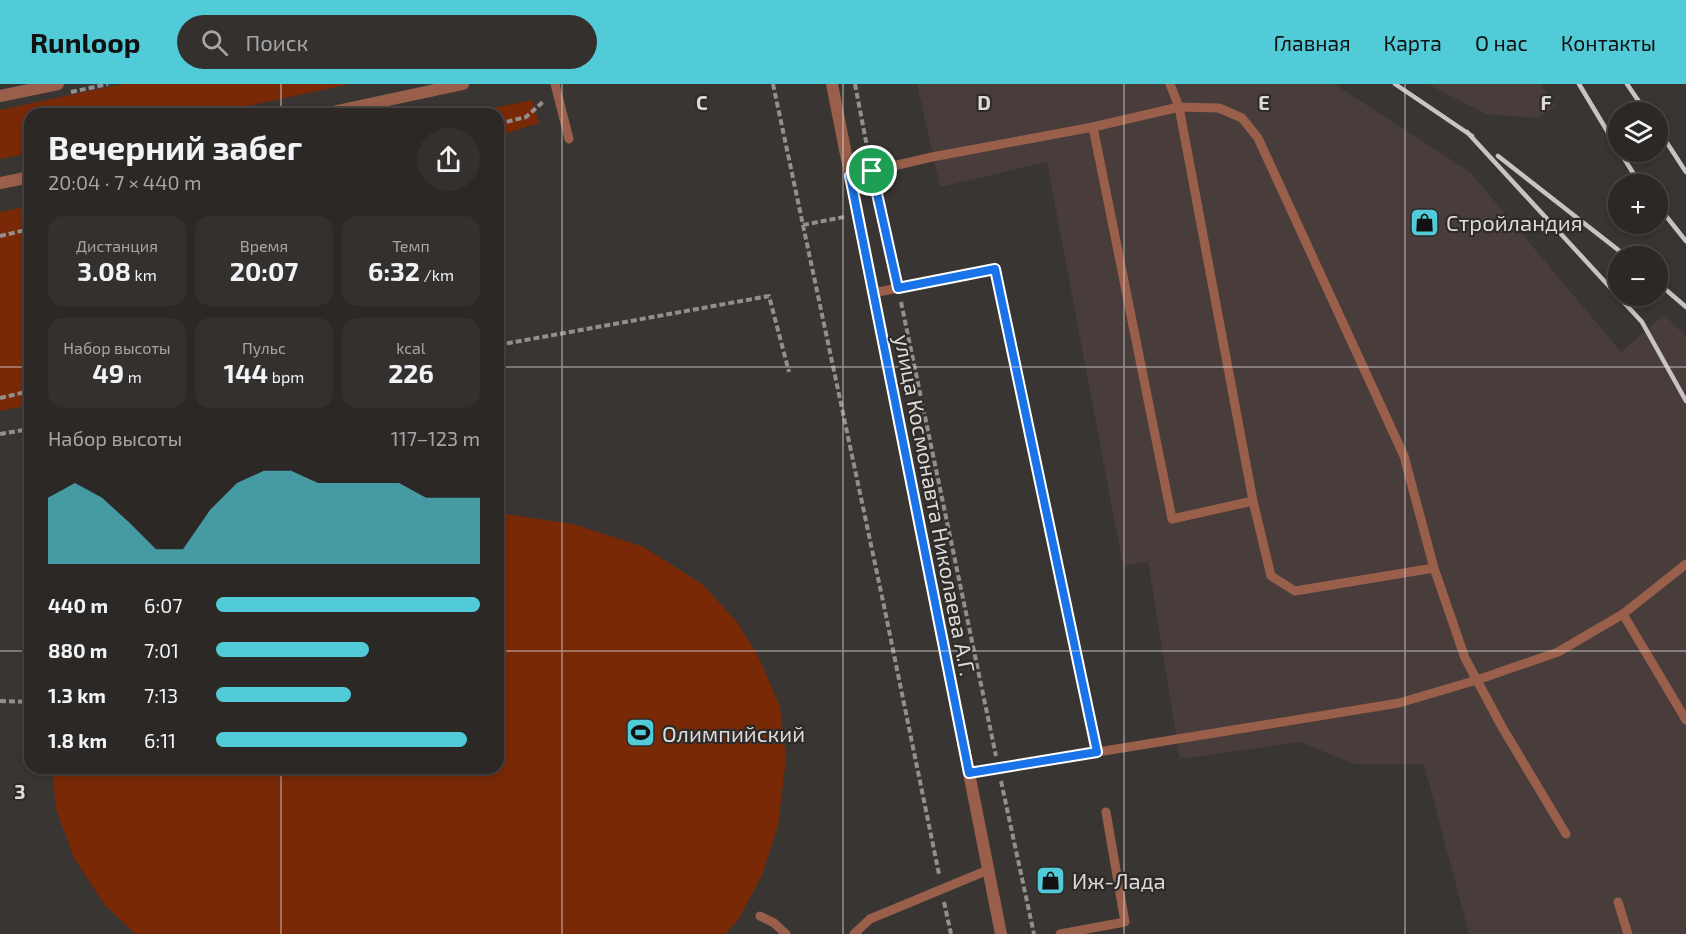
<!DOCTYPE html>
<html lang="ru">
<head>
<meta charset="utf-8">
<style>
	body { margin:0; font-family:"Exo 2",sans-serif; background:#33302e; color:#f1f3f6; height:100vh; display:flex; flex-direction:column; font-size:22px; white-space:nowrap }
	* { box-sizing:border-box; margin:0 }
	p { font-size:20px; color:#a6a6a7 }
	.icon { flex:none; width:33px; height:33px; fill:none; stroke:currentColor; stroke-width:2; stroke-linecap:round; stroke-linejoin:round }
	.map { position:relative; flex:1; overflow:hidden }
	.sheet { position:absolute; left:24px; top:24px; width:480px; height:666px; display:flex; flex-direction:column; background:#2b2826; border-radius:18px; box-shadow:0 3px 9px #0003,0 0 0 2px #474443 }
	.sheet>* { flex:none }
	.tools { position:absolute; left:1608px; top:18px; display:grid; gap:12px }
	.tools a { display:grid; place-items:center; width:60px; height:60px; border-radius:50%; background:#2b2826; box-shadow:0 3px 9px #0003,0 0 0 2px #474443; font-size:30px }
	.pin { position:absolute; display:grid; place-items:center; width:51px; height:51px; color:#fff; margin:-26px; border:3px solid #fff; border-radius:50%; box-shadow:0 2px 6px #0007 }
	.round { display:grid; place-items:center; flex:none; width:63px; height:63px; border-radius:32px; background:#33302e }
	.overview { display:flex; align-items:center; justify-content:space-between; height:102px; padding:0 24px }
	h1 { font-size:33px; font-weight:700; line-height:45px }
	.stats { display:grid; grid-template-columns:repeat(3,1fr); gap:9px; height:102px; padding:6px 24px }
	.stats div { display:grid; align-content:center; border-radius:15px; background:#33302e; text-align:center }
	.stats b { font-size:26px; font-weight:700 }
	.stats small { font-size:16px; font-weight:400 }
	.stats p { font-size:16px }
	.chart { height:168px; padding:12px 24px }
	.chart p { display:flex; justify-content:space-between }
	.chart svg { width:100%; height:108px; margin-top:6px; fill:#52cbd8; opacity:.7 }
	ul { padding:0 24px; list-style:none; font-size:20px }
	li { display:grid; grid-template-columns:96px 72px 1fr; align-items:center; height:45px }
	li i { height:15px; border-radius:8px; background:#52cbd8 }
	header { display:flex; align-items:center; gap:36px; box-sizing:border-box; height:84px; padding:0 30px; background:#52cbd8; color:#111 }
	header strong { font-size:28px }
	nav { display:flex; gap:33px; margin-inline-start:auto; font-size:21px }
	.search { width:420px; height:54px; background:#33302e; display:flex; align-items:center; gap:15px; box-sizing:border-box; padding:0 21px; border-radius:33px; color:#a6a6a7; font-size:22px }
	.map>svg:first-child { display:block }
	.built { fill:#483d3a }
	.green { fill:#7a2906 }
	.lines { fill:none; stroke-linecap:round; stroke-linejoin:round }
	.path { stroke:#928f8d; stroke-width:4; stroke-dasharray:6 3; stroke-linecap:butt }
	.service { stroke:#995f4b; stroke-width:9 }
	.minor { stroke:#995f4b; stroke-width:12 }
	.tertiary { stroke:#995f4b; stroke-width:12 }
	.rail { stroke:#c7c4c3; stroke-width:4.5 }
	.route-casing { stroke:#fff; stroke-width:12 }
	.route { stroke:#1a73e8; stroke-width:8 }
	.grid { fill:none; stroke:#dddad9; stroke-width:1.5; stroke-opacity:0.55 }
	.labels { text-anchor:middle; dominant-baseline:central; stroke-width:4.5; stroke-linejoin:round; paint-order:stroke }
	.poi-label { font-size:22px; fill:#dddad9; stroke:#2e2b29; text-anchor:start }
	.street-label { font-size:22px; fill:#dddad9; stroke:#2e2b29 }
	.grid-label { font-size:20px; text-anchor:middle; font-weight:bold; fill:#dddad9; stroke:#2e2b29; stroke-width:4.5; stroke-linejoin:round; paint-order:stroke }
</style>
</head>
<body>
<header>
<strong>Runloop</strong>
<div class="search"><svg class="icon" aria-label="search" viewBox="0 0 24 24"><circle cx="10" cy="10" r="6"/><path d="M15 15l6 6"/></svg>Поиск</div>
<nav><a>Главная</a><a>Карта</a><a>О нас</a><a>Контакты</a></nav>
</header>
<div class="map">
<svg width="1686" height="850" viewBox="0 0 1686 850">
	<rect width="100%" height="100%" fill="#393533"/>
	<path class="built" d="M917,0H1334L1470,88L1621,268L1664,231L1686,252V850H1469L1424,680H1354L1300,658L1180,675L1148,477L1123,482L1047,78L940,103Z
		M1428,0H1540L1555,22L1538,34L1486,30Z"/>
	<path class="green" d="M122,0H350L210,30H30V69L0,75V26Z
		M532,16L539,39L498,52V30H465Z
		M30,122V321L0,327V128Z
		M498,429L573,440L644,463L703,501L737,538L760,576L780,623L786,675L778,741L762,791L738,836L725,850H135L104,820L74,774L56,725L52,684H498Z"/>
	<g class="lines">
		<path class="path" d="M773,0L884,522L939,790
			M855,0L869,73
			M71,8L108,0
			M498,40L526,33L544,17
			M875,101L895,190
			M803,141L844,133
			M0,152L30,145
			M901,218L996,672
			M498,261L769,212L789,288
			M0,314L30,307
			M0,350L30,345
			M0,617L30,618
			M1001,697L1034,850
			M944,818L951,850"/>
		<path class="service" d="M555,0L569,55
			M1170,0L1179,23L1253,417
			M1093,43L1172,435L1253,417L1271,492L1295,507L1434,484
			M850,92L932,73L1093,43L1179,23L1219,24L1242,34L1258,54L1404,372L1434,484L1465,574L1502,643L1566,750
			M873,209L995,185L1097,668
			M1623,530L1686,480
			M969,689L1399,619L1477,596L1558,568L1623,530L1686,636
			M1618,818L1628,850
			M760,832L774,839L786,850
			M854,850L870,835L988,786
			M1060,850L1125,838L1106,728"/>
		<path class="minor" d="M0,12L58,0
			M323,30L463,0
			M0,99L30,93"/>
		<path class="tertiary" d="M832,0L1001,850"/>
		<path class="rail" d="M1395,0L1472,52
			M1579,0L1618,65
			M1627,0L1646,28
			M1658,45L1686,88
			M1467,48L1642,238L1686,317
			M1620,68L1640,100
			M1498,72L1626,172
			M1658,122L1686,157
			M1658,199L1686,223"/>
	</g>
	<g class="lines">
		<defs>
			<path id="route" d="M872,87L898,204L995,185L1097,668L969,689L850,92Z"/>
		</defs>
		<use href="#route" class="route-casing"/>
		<use href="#route" class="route"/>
	</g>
	<path class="grid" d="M281,0V30M562,0V850M843,0V850M1124,0V850M1405,0V850M0,283H30M498,283H1686M0,567H30M498,567H1686M281,684V850"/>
	<defs>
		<symbol id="shop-square" viewBox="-11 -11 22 22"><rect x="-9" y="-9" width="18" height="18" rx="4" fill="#52cbd8" stroke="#2e2b29"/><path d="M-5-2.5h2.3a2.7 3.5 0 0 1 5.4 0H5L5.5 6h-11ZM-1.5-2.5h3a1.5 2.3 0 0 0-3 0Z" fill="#111"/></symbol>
		<symbol id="stadium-square" viewBox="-11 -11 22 22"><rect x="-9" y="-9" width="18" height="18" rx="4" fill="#52cbd8" stroke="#2e2b29"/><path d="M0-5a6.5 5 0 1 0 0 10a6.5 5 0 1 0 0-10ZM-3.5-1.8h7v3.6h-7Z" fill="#111"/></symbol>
	</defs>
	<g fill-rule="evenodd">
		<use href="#shop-square" x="1408" y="122" width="33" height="33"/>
		<use href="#stadium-square" x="624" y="632" width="33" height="33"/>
		<use href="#shop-square" x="1034" y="780" width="33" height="33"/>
	</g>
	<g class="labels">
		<g class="poi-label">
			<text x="1446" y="138">Стройландия</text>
			<text x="662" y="649">Олимпийский</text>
			<text x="1072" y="796">Иж-Лада</text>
		</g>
		<g class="street-label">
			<text transform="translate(936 421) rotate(79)">улица Космонавта Николаева А.Г.</text>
		</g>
	</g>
	<g class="grid-label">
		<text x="702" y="26">C</text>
		<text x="984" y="26">D</text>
		<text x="1264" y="26">E</text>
		<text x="1546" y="26">F</text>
		<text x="20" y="715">3</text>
	</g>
</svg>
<div class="tools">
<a><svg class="icon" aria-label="layers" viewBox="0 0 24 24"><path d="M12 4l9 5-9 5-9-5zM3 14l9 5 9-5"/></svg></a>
<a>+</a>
<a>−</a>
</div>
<div class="pin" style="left:872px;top:87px;background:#1e9e55"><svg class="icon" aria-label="arrive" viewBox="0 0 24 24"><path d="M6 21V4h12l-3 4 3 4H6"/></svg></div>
<section class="sheet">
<div class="overview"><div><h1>Вечерний забег</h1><p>20:04 · 7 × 440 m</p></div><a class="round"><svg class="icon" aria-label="share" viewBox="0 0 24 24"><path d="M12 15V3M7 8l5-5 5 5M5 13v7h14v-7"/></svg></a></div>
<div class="stats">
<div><p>Дистанция</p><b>3.08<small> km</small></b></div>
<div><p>Время</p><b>20:07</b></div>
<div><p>Темп</p><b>6:32<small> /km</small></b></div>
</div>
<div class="stats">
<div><p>Набор высоты</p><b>49<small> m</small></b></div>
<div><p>Пульс</p><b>144<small> bpm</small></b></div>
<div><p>kcal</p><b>226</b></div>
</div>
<div class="chart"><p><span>Набор высоты</span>117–123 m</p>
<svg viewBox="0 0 160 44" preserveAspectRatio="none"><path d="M0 44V17L10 11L20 17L30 27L40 38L50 38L60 22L70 11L80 6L90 6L100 11L110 11L120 11L130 11L140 17L150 17L160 17V44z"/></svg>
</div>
<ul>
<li><b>440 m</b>6:07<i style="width:100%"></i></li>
<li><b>880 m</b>7:01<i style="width:58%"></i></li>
<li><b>1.3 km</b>7:13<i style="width:51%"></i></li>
<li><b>1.8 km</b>6:11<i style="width:95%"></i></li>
</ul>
</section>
</div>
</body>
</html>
